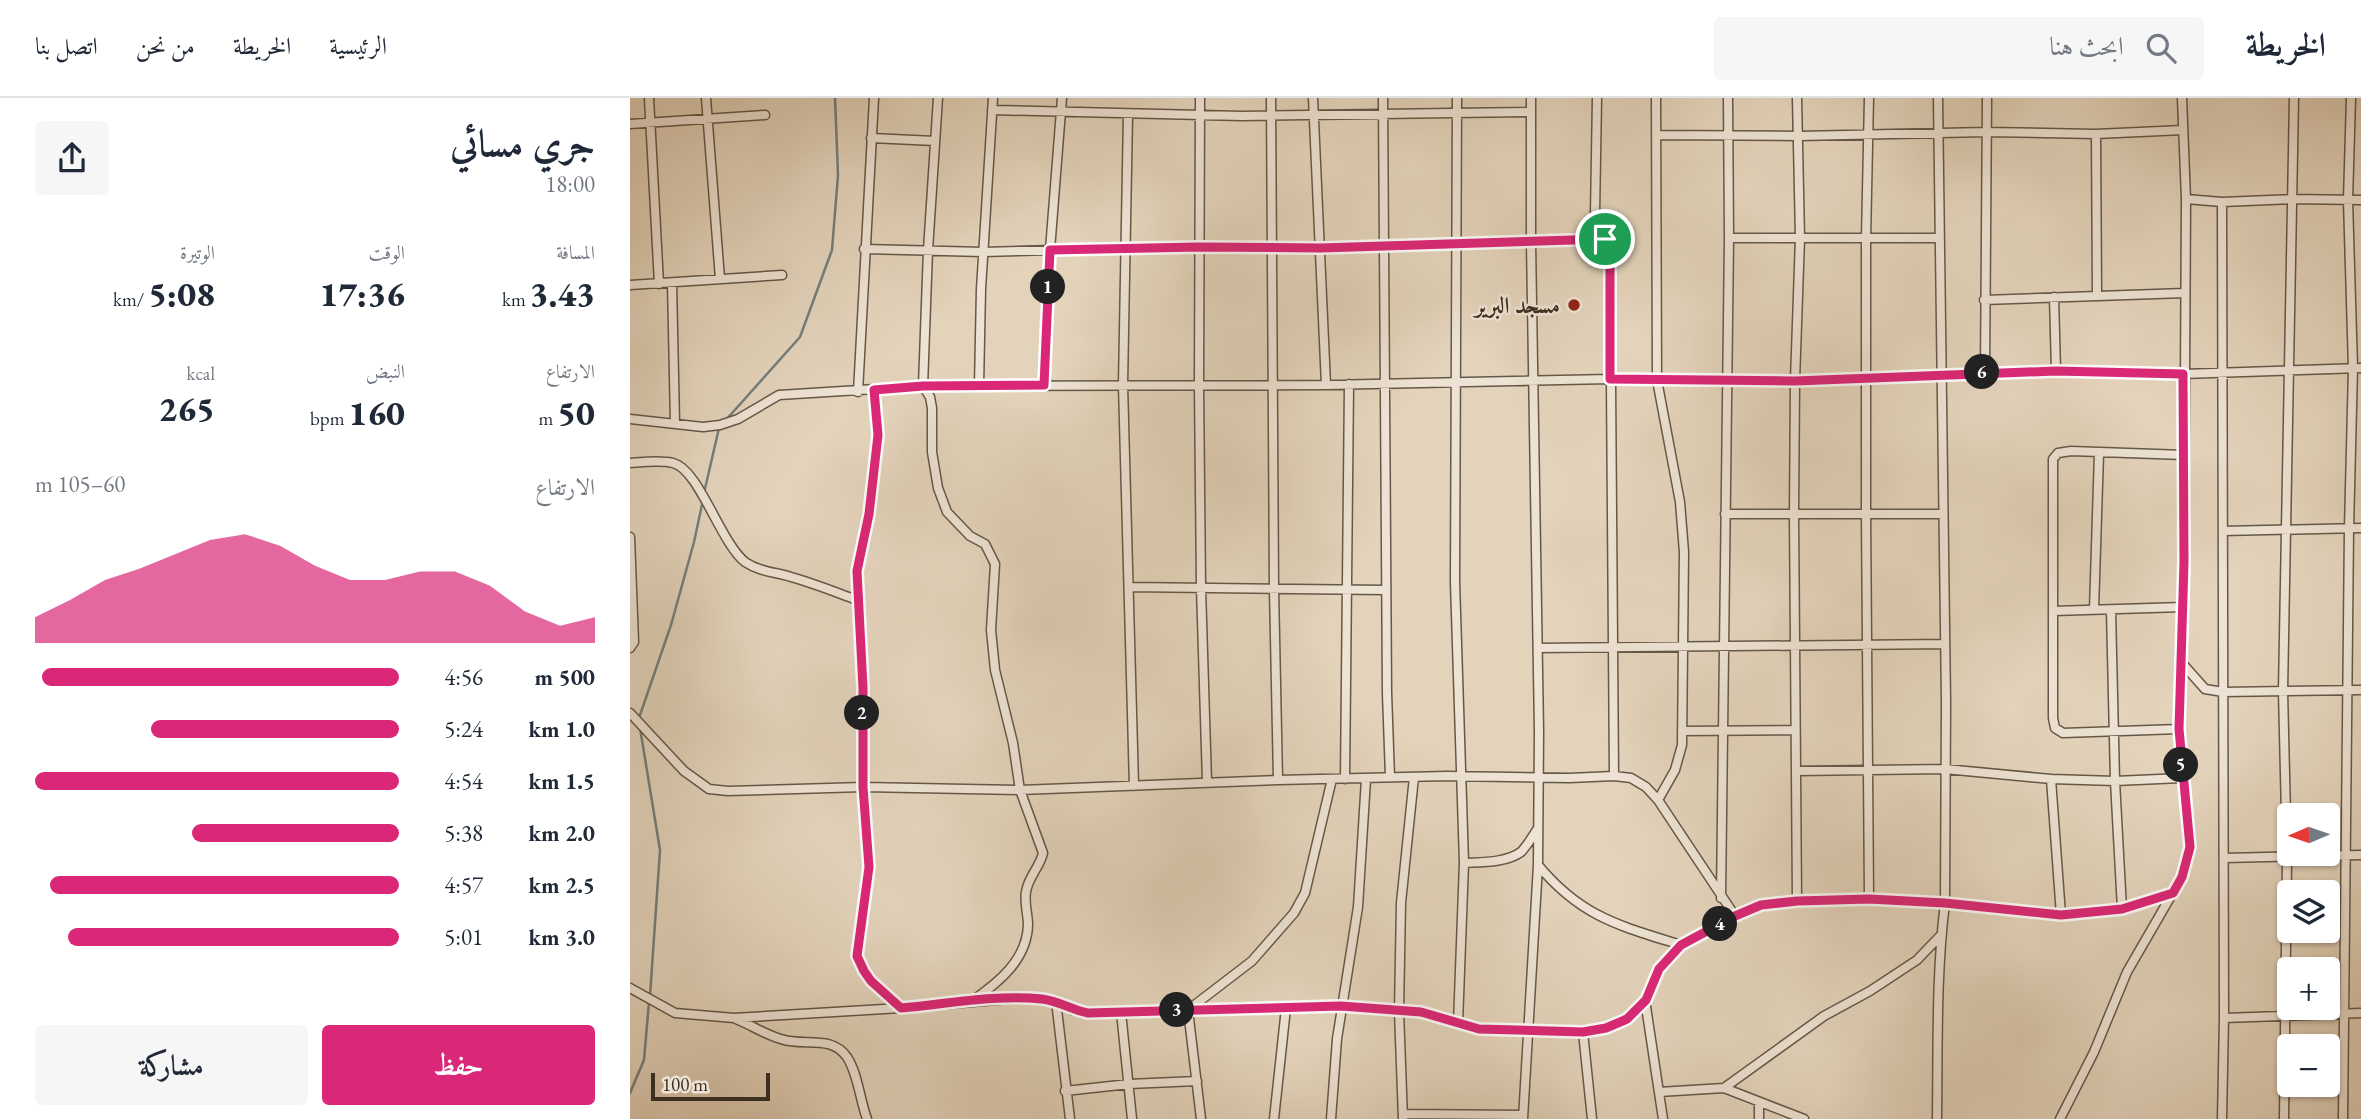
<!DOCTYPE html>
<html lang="ar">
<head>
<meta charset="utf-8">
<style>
	body { margin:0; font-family:"EB Garamond",Amiri,serif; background:#f6f6f7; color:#1f2937; direction:rtl; height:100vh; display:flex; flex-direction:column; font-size:26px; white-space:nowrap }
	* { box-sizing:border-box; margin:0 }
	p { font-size:23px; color:#747a83 }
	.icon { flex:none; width:38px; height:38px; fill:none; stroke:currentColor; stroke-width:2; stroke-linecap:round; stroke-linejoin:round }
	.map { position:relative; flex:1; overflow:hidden; direction:ltr }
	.drawer { display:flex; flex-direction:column; background:#fff; width:630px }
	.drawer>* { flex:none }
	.needle { width:46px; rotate:268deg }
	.fabs { position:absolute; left:1647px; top:705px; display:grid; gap:14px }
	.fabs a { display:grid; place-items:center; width:63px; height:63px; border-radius:7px; background:#fff; box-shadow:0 2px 5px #0004; font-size:35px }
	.scale { position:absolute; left:21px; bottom:18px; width:119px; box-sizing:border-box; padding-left:7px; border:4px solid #3c2f20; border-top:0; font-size:19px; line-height:24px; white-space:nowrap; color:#3c2f20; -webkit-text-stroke:5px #ede2d3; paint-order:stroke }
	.pin { position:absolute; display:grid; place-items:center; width:60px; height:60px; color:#fff; margin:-30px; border:4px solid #fff; border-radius:50%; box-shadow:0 2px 7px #0007 }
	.km { position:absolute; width:35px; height:35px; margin:-18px; border-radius:50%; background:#222; color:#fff; font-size:19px; line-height:35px; text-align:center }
	.round { display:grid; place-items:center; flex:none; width:74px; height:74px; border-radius:7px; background:#f6f6f7 }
	.overview { display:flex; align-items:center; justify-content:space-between; height:119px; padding:0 35px }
	h1 { font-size:38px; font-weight:800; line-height:52px }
	.stats { display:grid; grid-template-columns:repeat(3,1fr); gap:10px; height:119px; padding:7px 35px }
	.stats div { display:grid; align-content:center }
	.stats b { font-size:35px; font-weight:800 }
	.stats small { font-size:19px; font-weight:400 }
	.stats p { font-size:19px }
	.chart { height:196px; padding:14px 35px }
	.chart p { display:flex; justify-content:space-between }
	.chart svg { width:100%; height:126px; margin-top:7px; fill:#db2777; opacity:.7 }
	.cta { display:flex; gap:14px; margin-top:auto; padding:14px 35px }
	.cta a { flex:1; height:80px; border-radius:7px; background:#db2777; color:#fff; font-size:28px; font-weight:800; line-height:80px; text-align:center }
	.cta a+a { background:#f6f6f7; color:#1f2937 }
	ul { padding:0 35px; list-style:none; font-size:23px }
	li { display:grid; grid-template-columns:112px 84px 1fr; align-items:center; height:52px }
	li i { height:18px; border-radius:9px; background:#db2777 }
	header { display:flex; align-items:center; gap:42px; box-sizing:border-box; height:98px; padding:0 35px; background:#fff; border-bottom:2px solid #e0e1e3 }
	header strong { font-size:33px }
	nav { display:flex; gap:38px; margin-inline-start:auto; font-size:24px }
	.search { width:490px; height:63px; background:#f6f6f7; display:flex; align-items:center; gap:18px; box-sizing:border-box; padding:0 24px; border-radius:7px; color:#747a83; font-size:26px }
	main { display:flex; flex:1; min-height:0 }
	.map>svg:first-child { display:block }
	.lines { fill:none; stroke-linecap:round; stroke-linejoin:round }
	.stream { stroke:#747f7d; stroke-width:2.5 }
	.street-casing { stroke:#665847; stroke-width:11 }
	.street { stroke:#ede2d3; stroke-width:8 }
	.route-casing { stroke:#fff; stroke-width:14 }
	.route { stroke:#db2777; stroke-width:9 }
	.poi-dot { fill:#8f2418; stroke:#ede2d3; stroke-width:2.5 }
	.labels { text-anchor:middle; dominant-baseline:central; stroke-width:5; stroke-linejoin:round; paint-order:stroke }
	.poi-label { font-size:23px; font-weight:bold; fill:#3c2f20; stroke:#ede2d3; text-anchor:end }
</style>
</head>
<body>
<header>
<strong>الخريطة</strong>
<div class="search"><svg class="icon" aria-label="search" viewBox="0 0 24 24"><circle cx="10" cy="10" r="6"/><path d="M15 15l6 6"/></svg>ابحث هنا</div>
<nav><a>الرئيسية</a><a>الخريطة</a><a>من نحن</a><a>اتصل بنا</a></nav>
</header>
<main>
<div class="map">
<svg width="1731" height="1021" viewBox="0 0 1731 1021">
	<rect width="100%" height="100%" fill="#e3d3bb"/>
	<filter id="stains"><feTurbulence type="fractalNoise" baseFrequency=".00286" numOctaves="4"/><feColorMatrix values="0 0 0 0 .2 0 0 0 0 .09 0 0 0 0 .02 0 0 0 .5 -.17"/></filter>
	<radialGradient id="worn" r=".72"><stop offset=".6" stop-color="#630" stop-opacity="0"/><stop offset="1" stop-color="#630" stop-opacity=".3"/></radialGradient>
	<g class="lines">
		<path class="stream" d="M95,323L170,239L202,152L208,77L205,0
			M74,395L89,330
			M9,620L41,527L64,444L73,402
			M10,630L30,752L20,898
			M0,995L14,962L19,904"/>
		<defs>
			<path id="street" d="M19,0L29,186
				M76,0L90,181
				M308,0L298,152L293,288L300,299L302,310V354L308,390L317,414L340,438L355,446L365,466L361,532L365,572L383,645L390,692L413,755C410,769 398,779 396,794C394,805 398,816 398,827C397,862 368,885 342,903
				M570,0L569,288L571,490L577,684
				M641,0L644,491L648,682
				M683,0L696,287
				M753,0L757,595L760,679
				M827,0L825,484L834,765L828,926
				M967,0L965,116L980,152L984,678
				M1026,0L1027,282L1050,404L1054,454L1052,647L1045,672L1028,702
				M1167,0L1170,140L1165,283L1164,417L1167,803
				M1239,0L1236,141V416L1239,801
				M362,12L612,18L900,14
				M498,16L493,287L504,688
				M0,26L135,17
				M1466,36L1467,198
				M1026,37L1169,38L1356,34L1466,36L1553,32
				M241,40L305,43
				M1556,101L1592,104
				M1099,140H1309
				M234,151L354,154L496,150H691L975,141
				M42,185L45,326
				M0,187L152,177
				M1424,199L1426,273
				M1354,202L1555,195
				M1355,274L1357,0
				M414,287L420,152L432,0
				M349,288L351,191L363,0
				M244,292L248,337L239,416L227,473L233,590V689L238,769L227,858L234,873L241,883L271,910
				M228,294L244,0
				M0,321L73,329L90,327L108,321L149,297L293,288L696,287L980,281L1165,283L1311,278L1355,274L1426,273L1553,276L1731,270
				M0,365C14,364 30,362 43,365C69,371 90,444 115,464C130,474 145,474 161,479C183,485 205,494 227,502
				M1095,416H1313
				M1593,433L1731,430
				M0,439L4,544L0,550
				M499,489L756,492
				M1464,512L1469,355
				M1481,512L1485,683L1492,811
				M1423,513L1553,509
				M908,550L1315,546
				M1551,564L1575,591L1593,594L1731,592
				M0,615L54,673L79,691L98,693L233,689L390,692L648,682L817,678L939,680L984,678L1001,680L1016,689L1028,702L1105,818
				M1549,631L1433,635L1425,630L1423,620V361L1428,355L1441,353L1554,357
				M1052,633L1165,632
				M1166,673L1315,671L1421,681
				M715,681L719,286
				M1594,760L1731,757
				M834,765C851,764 876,765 891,754C897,748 903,738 908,730
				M908,767C951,819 990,828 1051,847
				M1091,800L1099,140L1098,0
				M1431,817L1421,681L1485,683L1552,680
				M0,890L45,915L104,920L271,910L390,900L426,903L442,912L458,915L711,909L791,914L849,931L953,934L976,931L997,921L1015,902L1029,871L1051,847L1105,818L1131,807L1167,803L1239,801L1315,805L1431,817L1492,811L1543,795
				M1015,902L1033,1021
				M426,903L440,1021
				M491,914L502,1021
				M1594,920L1731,915
				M106,921C121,927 136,937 151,941C173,949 201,936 217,959C228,976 230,1002 237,1021
				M953,934L962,1021
				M1094,990L1194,918L1240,893L1287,862L1311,837
				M435,993L499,986L567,983
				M1029,994L1094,990L1174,1021
				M1129,1004V1021
				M773,1016L893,1017
				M571,1021L558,912L622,863L664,815L675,795L702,681
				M644,1021L656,910
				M701,1021L707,941L728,809L736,681
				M773,1021L769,913L771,805L784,679
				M893,1021L908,767L909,634L901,144V0
				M1307,1021C1308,949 1306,876 1315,805L1316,604L1308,0
				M1430,1021L1464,954L1497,874L1552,779L1560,749L1549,631L1554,464L1556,101L1552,0
				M1592,1021L1594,920L1592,104L1661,101L1731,102
				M1654,1021L1657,759L1653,593L1664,0
				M1713,1021L1719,431L1723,270L1718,102L1721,0"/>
		</defs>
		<use href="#street" class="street-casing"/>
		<use href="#street" class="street"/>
	</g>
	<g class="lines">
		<defs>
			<path id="route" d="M975,141L980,152V281L1165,283L1426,273L1553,276L1554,464L1549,631L1560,749L1552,779L1543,795L1492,811L1431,817L1315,805L1239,801L1167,803L1131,807L1105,818L1051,847L1029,871L1016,902L997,921L976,930L953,934L849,931L791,914L711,908L458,915C442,912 429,903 412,901C366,896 317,906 271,910L241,883L234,873L227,858L239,769L233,689V590L227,473L239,416L248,337L244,292L293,288L414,287L420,152L569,149L691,150Z"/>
		</defs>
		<use href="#route" class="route-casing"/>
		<use href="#route" class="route"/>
	</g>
	<circle class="poi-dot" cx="944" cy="207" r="7"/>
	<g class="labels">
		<g class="poi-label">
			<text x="930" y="207">مسجد البرير</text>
		</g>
	</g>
	<rect width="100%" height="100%" filter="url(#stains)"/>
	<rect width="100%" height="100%" fill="url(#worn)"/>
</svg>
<div class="fabs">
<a><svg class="needle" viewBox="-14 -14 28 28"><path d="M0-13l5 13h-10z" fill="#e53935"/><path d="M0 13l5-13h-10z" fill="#747a83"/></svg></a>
<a><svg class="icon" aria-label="layers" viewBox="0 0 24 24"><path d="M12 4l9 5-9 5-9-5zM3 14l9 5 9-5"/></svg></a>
<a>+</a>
<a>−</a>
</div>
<div class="scale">100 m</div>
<div class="pin" style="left:975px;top:141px;background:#1e9e55"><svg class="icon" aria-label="arrive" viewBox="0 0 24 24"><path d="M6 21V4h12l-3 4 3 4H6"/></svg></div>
<b class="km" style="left:418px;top:189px">1</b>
<b class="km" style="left:232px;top:615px">2</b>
<b class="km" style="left:547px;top:912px">3</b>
<b class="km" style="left:1090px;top:826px">4</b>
<b class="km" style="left:1551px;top:667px">5</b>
<b class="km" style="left:1352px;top:274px">6</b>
</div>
<section class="drawer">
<div class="overview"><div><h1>جري مسائي</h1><p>18:00</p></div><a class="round"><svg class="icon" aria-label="share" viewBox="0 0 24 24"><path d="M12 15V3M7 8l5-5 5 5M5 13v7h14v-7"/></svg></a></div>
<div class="stats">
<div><p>المسافة</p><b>3.43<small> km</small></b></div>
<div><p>الوقت</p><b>17:36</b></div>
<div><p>الوتيرة</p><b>5:08<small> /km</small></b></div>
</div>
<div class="stats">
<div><p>الارتفاع</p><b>50<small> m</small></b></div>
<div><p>النبض</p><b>160<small> bpm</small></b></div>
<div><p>kcal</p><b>265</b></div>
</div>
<div class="chart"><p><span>الارتفاع</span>60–105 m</p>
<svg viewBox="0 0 160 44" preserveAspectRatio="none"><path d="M0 44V35L10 29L20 22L30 18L40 13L50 8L60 6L70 10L80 17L90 22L100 22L110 19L120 19L130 24L140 33L150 38L160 35V44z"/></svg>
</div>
<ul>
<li><b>500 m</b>4:56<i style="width:98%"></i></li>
<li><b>1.0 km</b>5:24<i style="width:68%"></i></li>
<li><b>1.5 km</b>4:54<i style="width:100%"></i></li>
<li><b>2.0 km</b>5:38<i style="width:57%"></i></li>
<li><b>2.5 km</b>4:57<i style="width:96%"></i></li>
<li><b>3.0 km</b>5:01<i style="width:91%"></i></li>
</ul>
<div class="cta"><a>حفظ</a><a>مشاركة</a></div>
</section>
</main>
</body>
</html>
